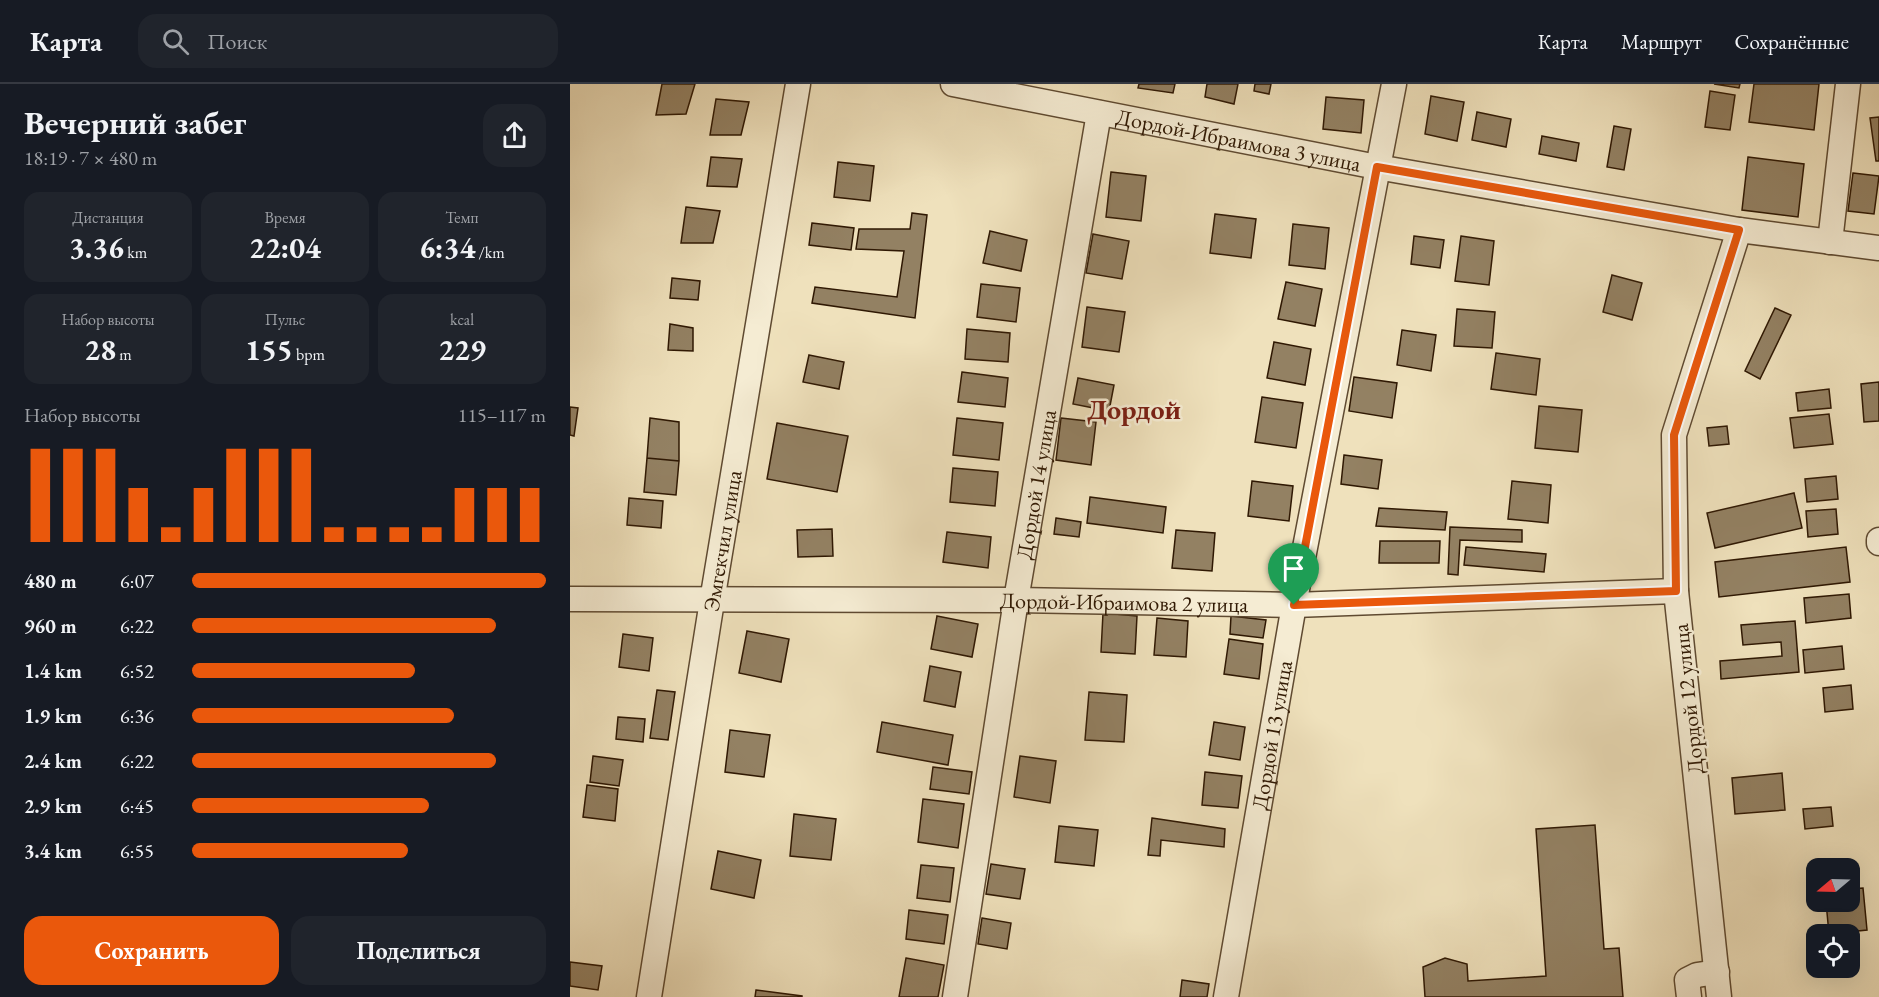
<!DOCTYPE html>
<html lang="ru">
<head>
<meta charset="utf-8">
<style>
	body { margin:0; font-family:"EB Garamond",serif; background:#20242c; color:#f1f3f6; height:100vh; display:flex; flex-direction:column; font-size:22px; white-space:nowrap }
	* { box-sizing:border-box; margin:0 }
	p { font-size:20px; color:#9ea1a6 }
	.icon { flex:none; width:33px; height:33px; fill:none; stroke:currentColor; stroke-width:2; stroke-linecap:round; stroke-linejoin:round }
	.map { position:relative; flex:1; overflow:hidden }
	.drawer { display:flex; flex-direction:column; background:#171b24; width:570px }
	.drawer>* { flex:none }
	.needle { width:39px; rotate:251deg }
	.tools { position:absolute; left:1236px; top:774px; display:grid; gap:12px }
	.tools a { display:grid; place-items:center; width:54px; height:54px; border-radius:12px; background:#171b24; box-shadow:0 6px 24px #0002; font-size:30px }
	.pin { position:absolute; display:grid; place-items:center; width:51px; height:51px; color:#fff; margin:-62px -26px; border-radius:50% 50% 50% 0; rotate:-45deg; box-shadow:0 0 6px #0007 }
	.pin .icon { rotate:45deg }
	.round { display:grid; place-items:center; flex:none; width:63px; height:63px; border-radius:18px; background:#20242c }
	.head { display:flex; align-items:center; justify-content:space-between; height:102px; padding:0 24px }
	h1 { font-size:33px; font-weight:700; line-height:45px }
	.metrics { display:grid; grid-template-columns:repeat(3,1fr); gap:9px; height:102px; padding:6px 24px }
	.metrics div { display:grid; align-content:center; border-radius:15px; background:#20242c; text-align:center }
	.metrics b { font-size:30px; font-weight:700 }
	.metrics small { font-size:16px; font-weight:400 }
	.metrics p { font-size:16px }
	.chart { height:168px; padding:12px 24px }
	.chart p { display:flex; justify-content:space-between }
	.chart svg { width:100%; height:108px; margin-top:6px; stroke:#ea580c; stroke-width:6 }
	.button { display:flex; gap:12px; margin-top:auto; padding:12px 24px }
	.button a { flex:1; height:69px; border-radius:18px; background:#ea580c; color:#fff; font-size:24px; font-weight:700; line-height:69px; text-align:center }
	.button a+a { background:#20242c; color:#f1f3f6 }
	ul { padding:0 24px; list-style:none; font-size:20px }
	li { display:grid; grid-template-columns:96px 72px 1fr; align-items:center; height:45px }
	li i { height:15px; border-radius:8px; background:#ea580c }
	header { display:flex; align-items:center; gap:36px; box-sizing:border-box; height:84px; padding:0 30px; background:#171b24; border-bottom:2px solid #363941 }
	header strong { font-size:28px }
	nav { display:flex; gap:33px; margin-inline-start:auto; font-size:21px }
	.search { width:420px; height:54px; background:#20242c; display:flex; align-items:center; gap:15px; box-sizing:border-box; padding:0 21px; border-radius:18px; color:#9ea1a6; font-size:22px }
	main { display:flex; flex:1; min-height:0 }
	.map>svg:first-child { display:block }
	.building { fill:#938163; stroke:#2f1803; stroke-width:1.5 }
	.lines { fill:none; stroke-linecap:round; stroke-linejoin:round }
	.minor-casing { stroke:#5f4a31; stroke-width:27 }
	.minor { stroke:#f5ecd3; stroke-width:24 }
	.route-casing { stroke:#fff; stroke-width:12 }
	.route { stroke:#ea580c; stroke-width:8 }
	.labels { text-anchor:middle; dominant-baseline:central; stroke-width:5; stroke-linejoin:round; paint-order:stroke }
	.street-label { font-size:22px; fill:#2f1803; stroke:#f5ecd3 }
	.district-label { font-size:28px; font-weight:bold; fill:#7a1f14; stroke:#f5ecd3 }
</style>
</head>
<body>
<header>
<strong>Карта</strong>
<div class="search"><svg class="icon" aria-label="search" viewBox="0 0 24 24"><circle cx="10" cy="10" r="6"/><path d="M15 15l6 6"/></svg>Поиск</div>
<nav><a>Карта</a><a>Маршрут</a><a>Сохранённые</a></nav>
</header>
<main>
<section class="drawer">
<div class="head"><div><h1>Вечерний забег</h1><p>18:19 · 7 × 480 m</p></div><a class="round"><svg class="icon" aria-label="share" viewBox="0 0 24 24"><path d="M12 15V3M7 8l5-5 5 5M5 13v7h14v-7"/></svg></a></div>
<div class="metrics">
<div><p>Дистанция</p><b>3.36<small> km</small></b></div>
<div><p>Время</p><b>22:04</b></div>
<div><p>Темп</p><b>6:34<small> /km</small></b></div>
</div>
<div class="metrics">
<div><p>Набор высоты</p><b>28<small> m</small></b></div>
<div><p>Пульс</p><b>155<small> bpm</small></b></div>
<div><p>kcal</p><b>229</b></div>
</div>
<div class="chart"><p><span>Набор высоты</span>115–117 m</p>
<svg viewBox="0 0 160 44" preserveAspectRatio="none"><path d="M5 44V6M15 44V6M25 44V6M35 44V22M45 44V38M55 44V22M65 44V6M75 44V6M85 44V6M95 44V38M105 44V38M115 44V38M125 44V38M135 44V22M145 44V22M155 44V22"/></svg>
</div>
<ul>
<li><b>480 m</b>6:07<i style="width:100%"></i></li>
<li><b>960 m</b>6:22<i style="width:86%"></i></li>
<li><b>1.4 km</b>6:52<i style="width:63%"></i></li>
<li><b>1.9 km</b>6:36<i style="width:74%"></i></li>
<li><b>2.4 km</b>6:22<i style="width:86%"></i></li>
<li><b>2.9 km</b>6:45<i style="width:67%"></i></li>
<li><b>3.4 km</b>6:55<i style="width:61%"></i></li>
</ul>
<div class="button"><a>Сохранить</a><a>Поделиться</a></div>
</section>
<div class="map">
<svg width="1309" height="913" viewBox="0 0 1309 913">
	<rect width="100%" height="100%" fill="#efe1bc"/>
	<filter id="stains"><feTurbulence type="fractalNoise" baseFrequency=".00333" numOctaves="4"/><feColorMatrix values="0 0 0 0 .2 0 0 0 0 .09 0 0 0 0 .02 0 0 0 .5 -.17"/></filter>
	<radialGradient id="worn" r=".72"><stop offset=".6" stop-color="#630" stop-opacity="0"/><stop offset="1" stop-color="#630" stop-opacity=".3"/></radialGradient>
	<path class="building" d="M92,0H125L116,30L86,31Z
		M569,0H605L603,9L568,4Z
		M637,0H668L664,20L635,13Z
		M685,0H701L699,10L684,7Z
		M1144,0H1170L1169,4Z
		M1184,0H1249L1244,46L1179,38Z
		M1140,7L1165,11L1160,46L1135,43Z
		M861,12L894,18L887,57L855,50Z
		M756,13L794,16L791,49L753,45Z
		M146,15L179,18L171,51H140Z
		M907,28L941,35L936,63L902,56Z
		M1309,33V77H1306L1300,34Z
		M1044,42L1061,45L1054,86L1037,83Z
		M972,52L1009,59L1006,77L969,70Z
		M141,73L172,75L167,103L137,102Z
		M1178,73L1234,80L1228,133L1172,126Z
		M268,78L304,82L300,117L264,113Z
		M541,88L576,92L571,137L536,133Z
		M1283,89L1309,92L1304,130L1278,127Z
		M116,123L150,127L143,159H111Z
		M342,129L357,131L345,234L242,219L245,203L327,213L334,167L286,165L289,145H340Z
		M645,130L686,135L681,174L640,169Z
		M242,139L284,144L281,166L239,161Z
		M723,140L759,144L755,185L719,181Z
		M420,147L457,156L451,187L413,179Z
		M523,150L559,157L552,195L516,189Z
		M844,152L874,156L870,184L841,180Z
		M891,152L924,157L919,201L885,197Z
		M1042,191L1072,199L1062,236L1033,228Z
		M102,194L130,197L128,216L100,214Z
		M716,198L752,205L745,242L708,235Z
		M411,200L450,204L446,238L407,233Z
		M517,223L555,228L549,268L512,263Z
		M1205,224L1221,231L1190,295L1175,287Z
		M887,225L925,228L922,264L884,262Z
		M100,240L123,244V267L98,266Z
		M397,245L440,249L438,278L395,275Z
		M832,246L866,251L861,287L827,281Z
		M704,258L741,265L735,301L697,294Z
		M926,269L970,275L966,311L921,305Z
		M239,271L274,278L269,305L233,298Z
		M392,288L438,294L435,323L388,318Z
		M784,293L827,299L822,334L779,327Z
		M508,294L544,301L539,327L503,320Z
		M1309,298V337L1294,338L1291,300Z
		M1259,305L1261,324L1228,327L1226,309Z
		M692,313L733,319L726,364L685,358Z
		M969,322L1012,326L1008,368L965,364Z
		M0,323L8,324L4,352L0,351Z
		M1259,330L1263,360L1224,364L1220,334Z
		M80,334L109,338V377L77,374Z
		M387,334L433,339L429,376L383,371Z
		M491,334L526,338L521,381L486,376Z
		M207,339L278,352L267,408L197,395Z
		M1157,342L1159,360L1139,362L1137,344Z
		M774,371L812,376L808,405L771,400Z
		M77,374L109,377L106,411L74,408Z
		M383,384L428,388L425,422L380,418Z
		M1266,392L1268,415L1237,418L1235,395Z
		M682,397L723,402L719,437L678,432Z
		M942,397L981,401L978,439L938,435Z
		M1224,409L1232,444L1145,464L1137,429Z
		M520,413L596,423L593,449L517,439Z
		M59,414L93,417L91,444L57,441Z
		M809,424L877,428L875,446L806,442Z
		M1266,425L1268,450L1238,453L1236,427Z
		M486,434L511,438L509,453L484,450Z
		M880,443L952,446V458L890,456L888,491L878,490Z
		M262,445L263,472L228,473L227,446Z
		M606,446L645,449L642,487L602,484Z
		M377,448L421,453L418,484L373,478Z
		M810,457H870L869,479H809Z
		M896,463L976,470L974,488L894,481Z
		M1276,463L1280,498L1149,513L1145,478Z
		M1279,510L1281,534L1236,539L1234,514Z
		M533,529L567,532L565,570L531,568Z
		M367,532L408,540L402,573L361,565Z
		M661,532L696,536L693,554L660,550Z
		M587,534L618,537L616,573L584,571Z
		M1225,537L1229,588L1151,595L1150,577L1212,572L1211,558L1173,561L1171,541Z
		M177,547L219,555L211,598L169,589Z
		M53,550L83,554L79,587L49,583Z
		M659,555L693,560L689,595L654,590Z
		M1272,562L1274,585L1235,589L1233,566Z
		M360,582L391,588L385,623L354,617Z
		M1281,601L1283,625L1255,628L1253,604Z
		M87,606L105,608L98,656L80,654Z
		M519,608L557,611L554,658L515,656Z
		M48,633L75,635L73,658L46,655Z
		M312,638L383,651L378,681L307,668Z
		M644,638L675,643L670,676L639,671Z
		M160,646L200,651L194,693L155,688Z
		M23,672L53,676L49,702L20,698Z
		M450,672L486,677L480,719L444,713Z
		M363,683L402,688L399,710L360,705Z
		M635,688L672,692L668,724L632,721Z
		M1212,689L1215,726L1165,730L1162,694Z
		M17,701L48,705L45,737L13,733Z
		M353,715L394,720L388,764L348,758Z
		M1261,723L1263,742L1235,745L1233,725Z
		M224,730L266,735L261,776L220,772Z
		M582,734L655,745L654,763L591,756L590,772L578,771Z
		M1025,741L1034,865L1049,864L1053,913H855L853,883L875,874L897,880L898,897L976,892L966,745Z
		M489,742L528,746L524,782L485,778Z
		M148,767L191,776L184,814L141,805Z
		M421,780L455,785L450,815L416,810Z
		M351,781L384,784L380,818L347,814Z
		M1293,804L1297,846L1259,850L1256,818H1280V805Z
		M339,826L378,831L374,860L336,855Z
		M412,834L441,839L437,865L408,860Z
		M336,874L374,881L368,913H329Z
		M0,878L32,882L28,906L0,902Z
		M612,896L639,900L637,913H610Z
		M186,906L232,912V913H185Z"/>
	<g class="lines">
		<defs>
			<g id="minor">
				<path id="s1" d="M383,0L807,83L1169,146L1309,164"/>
				<path d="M1260,158L1278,0"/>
				<path d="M1309,456V459"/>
				<path id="s2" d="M0,515L446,516L724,521L1106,507"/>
				<path id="s3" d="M79,913L142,517L228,0"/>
				<path id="s4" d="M385,913L446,516L529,29"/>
				<path id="s5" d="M656,913L724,521L824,0"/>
				<path d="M1119,913L1117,896L1127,891L1147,888"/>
				<path d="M1149,913L1106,507L1104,351L1169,146"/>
			</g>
		</defs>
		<use href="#minor" class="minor-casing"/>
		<use href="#minor" class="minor"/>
	</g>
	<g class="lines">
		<defs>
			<path id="route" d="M807,83L1169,146L1104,351L1106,507L724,521Z"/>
		</defs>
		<use href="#route" class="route-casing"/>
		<use href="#route" class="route"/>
	</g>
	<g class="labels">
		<g class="street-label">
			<text stroke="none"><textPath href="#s1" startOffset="291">Дордой-Ибраимова 3 улица</textPath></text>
			<text stroke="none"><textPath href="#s4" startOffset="519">Дордой 14 улица</textPath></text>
			<text stroke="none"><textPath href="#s3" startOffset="462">Эмгекчил улица</textPath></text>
			<text stroke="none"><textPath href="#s2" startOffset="554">Дордой-Ибраимова 2 улица</textPath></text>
			<text transform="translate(1118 615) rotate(-96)">Дордой 12 улица</text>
			<text stroke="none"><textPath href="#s5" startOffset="266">Дордой 13 улица</textPath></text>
		</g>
		<g class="district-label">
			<text x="564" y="325">Дордой</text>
		</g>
	</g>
	<rect width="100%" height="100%" filter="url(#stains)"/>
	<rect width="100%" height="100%" fill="url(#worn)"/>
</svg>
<div class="tools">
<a><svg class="needle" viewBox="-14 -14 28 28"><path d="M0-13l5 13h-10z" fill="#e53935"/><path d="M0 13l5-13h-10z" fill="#9ea1a6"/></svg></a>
<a><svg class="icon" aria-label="locate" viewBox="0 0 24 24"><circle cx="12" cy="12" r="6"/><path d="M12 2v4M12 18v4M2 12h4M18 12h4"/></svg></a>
</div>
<div class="pin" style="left:724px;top:521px;background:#1e9e55"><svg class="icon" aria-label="arrive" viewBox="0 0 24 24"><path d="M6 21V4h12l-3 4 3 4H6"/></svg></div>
</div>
</main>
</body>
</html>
